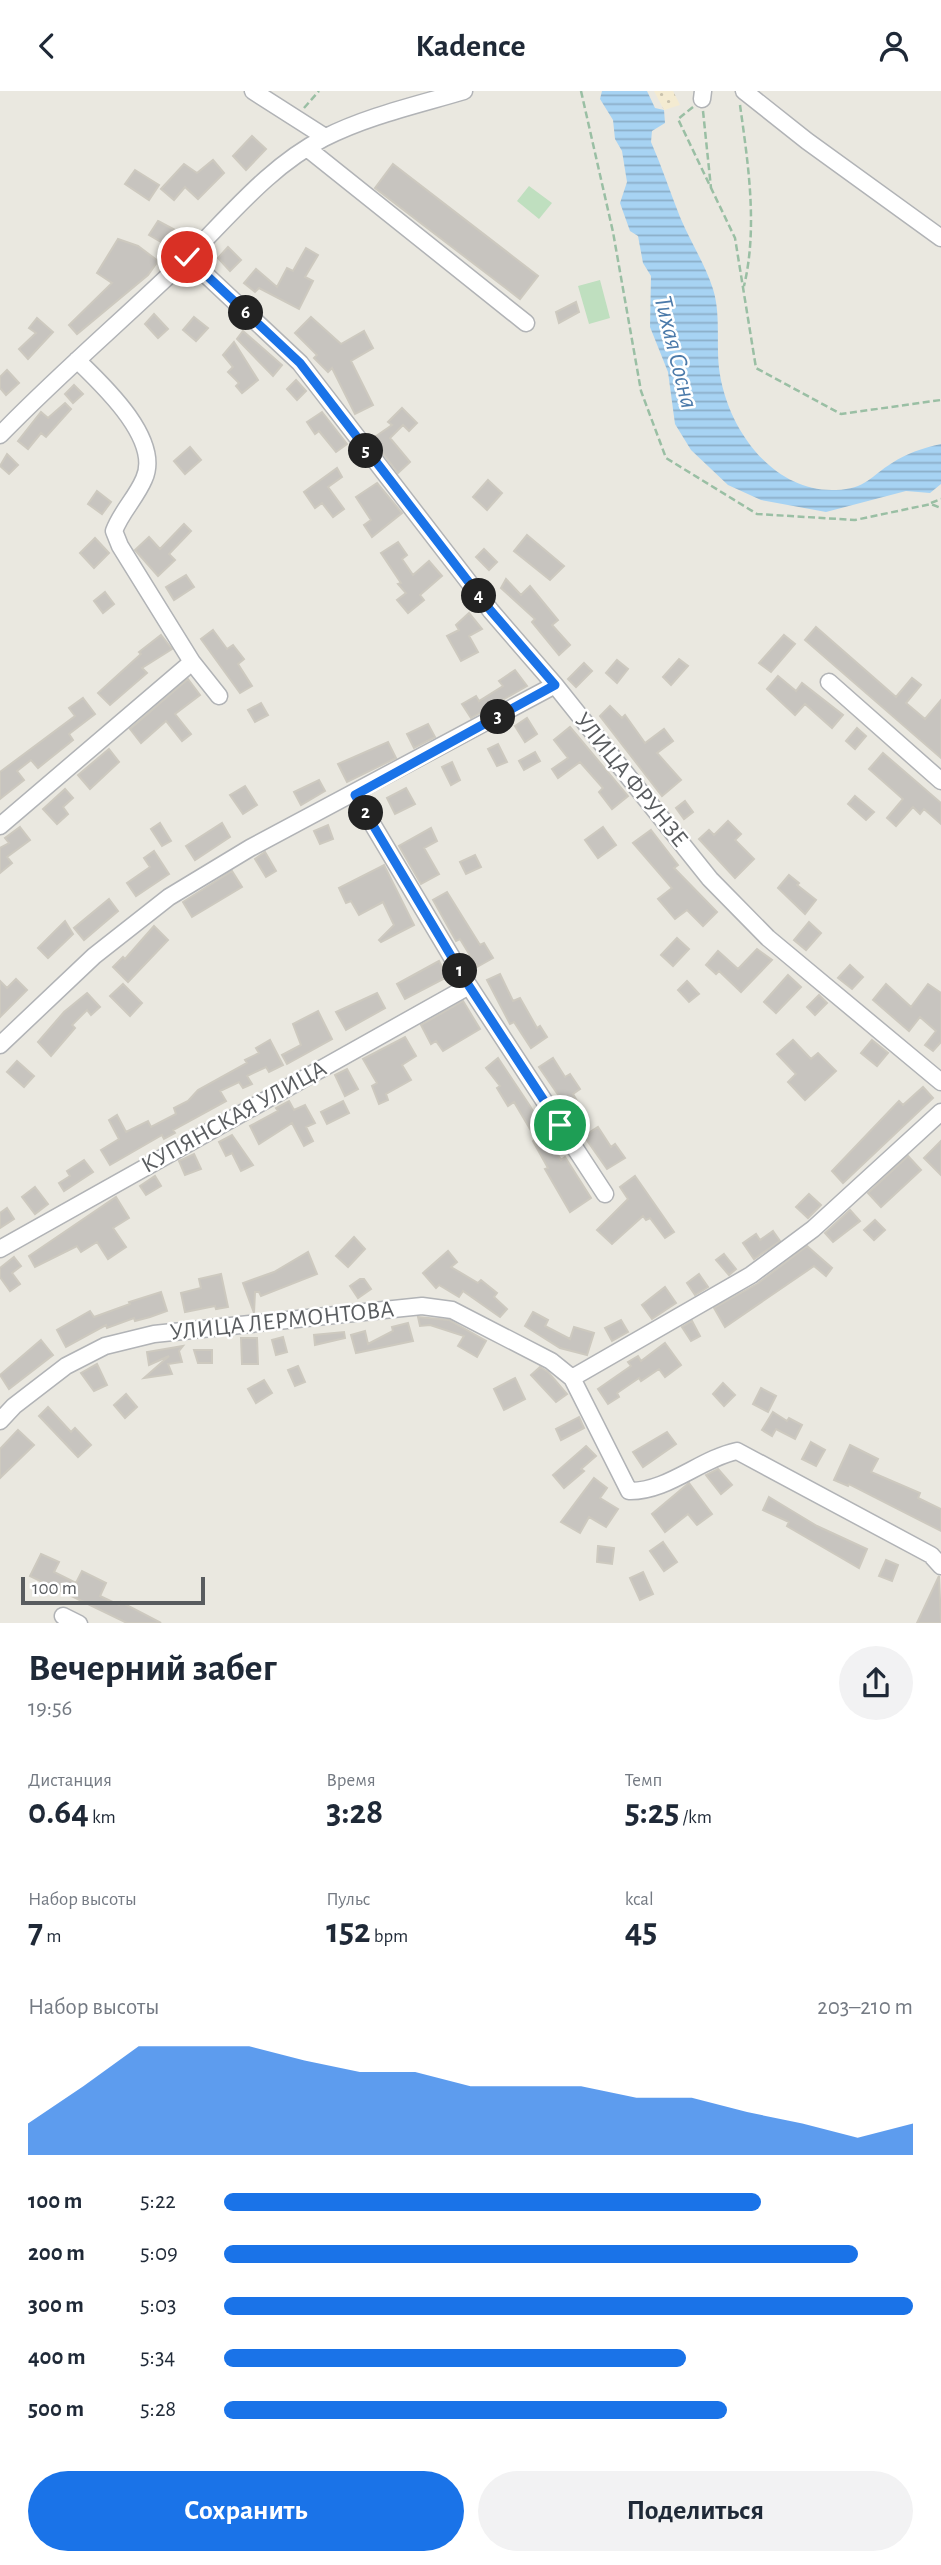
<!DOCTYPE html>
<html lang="ru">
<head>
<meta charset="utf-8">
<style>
	body { margin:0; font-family:"Alegreya Sans",sans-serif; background:#f2f2f3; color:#1f2937; height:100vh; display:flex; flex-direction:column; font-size:26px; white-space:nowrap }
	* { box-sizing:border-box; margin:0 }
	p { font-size:23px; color:#747a83 }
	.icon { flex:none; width:38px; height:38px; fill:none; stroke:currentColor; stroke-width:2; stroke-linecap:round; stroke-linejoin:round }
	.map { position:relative; height:1532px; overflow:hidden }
	.side { display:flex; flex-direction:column; background:#fff; flex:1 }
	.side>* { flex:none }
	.scale { position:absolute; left:21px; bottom:18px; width:184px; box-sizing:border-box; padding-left:7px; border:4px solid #595c5f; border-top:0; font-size:19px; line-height:24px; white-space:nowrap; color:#595c5f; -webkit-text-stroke:5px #fff; paint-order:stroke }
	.pin { position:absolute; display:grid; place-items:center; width:60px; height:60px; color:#fff; margin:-30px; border:4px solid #fff; border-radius:50%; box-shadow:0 2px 7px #0007 }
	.km { position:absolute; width:35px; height:35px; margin:-18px; border-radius:50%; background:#222; color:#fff; font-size:19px; line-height:35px; text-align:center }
	.round { display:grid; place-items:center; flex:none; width:74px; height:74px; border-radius:37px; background:#f2f2f3 }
	.headline { display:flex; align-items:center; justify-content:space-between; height:119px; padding:0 28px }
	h1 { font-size:38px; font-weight:600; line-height:52px }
	.stats { display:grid; grid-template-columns:repeat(3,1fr); gap:10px; height:119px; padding:7px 28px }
	.stats div { display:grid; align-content:center }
	.stats b { font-size:35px; font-weight:600 }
	.stats small { font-size:19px; font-weight:400 }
	.stats p { font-size:19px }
	.chart { height:196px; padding:14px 28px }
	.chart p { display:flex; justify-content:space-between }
	.chart svg { width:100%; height:126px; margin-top:7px; fill:#1a73e8; opacity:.7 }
	.button { display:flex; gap:14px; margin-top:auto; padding:14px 28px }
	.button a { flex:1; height:80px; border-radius:42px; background:#1a73e8; color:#fff; font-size:28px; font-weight:600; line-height:80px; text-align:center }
	.button a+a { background:#f2f2f3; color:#1f2937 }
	ul { padding:0 28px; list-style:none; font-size:23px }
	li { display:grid; grid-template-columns:112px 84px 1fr; align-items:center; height:52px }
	li i { height:18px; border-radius:9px; background:#1a73e8 }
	header { display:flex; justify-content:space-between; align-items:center; height:91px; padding:0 28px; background:#fff; font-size:32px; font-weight:600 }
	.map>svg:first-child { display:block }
	.sand { fill:url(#sand-dots) }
	.park { fill:#bfdfbf }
	.water { fill:url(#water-rules) }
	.building { fill:#c7c4bf; stroke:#cdc9bf; stroke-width:2 }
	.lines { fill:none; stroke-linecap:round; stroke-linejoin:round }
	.minor-casing { stroke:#b1b3b6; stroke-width:19 }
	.path { stroke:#9abfa4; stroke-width:2.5; stroke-dasharray:7 3.5; stroke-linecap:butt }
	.minor { stroke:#fff; stroke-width:16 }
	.route-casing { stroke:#fff; stroke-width:14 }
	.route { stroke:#1a73e8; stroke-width:9 }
	.labels { text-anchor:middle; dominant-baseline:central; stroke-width:5; stroke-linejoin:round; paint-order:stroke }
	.street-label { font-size:24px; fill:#595c5f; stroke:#fff }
	.water-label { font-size:26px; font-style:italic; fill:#4b7aaa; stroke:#fff }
</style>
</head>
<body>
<header><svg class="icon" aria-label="back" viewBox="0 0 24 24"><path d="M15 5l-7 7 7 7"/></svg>Kadence<svg class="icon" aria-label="person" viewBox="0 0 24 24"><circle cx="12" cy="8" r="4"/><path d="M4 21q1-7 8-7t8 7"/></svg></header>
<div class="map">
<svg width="941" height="1533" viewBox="0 0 941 1533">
	<defs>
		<pattern id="sand-dots" width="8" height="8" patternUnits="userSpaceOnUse" patternTransform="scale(1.75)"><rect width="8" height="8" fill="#f4ebd1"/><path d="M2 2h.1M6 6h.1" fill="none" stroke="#c9c2ad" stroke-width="1.8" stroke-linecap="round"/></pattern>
		<pattern id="water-rules" width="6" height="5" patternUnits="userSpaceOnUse" patternTransform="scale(1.75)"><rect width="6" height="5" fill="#a7d3f3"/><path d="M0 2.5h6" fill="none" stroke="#8baec8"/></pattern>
	</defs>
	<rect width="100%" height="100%" fill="#eae8e0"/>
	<path class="sand" d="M654,0H673L680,14L664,19Z"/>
	<path class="park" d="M529,95L552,112L539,128L517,110Z
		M600,189L610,227L589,233L578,195Z"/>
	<path class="water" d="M602,0H647L655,17L664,19L665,32L652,40L651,51C662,76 670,101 680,126C690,150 705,173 713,198C721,224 716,251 719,277C726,336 772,402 836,399C866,398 871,385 892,372C907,362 923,357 941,353V393L930,402L906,400L826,421L761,409L728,394L691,359L675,333L668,281L650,236L651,185L643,172L638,145L630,140L620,112L627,91L622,60L615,48L613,29L600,8Z"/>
	<path class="building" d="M252,45L266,58L246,79L233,65Z
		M213,69L224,82L198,108L185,96L174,109L161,98L184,73L197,82Z
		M393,73L538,185L520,208L375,97Z
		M135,79L159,94L149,109L125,93Z
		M158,130L175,139L166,154L149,144Z
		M118,148L138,155L158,170L148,184L77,243L69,234L112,192L97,182Z
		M228,156L241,169L230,180L218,167Z
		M306,157L318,164L305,186L313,190L299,218L259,197L255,201L244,192L256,178L277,196L287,177L293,180Z
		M576,211L579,221L559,232L556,221Z
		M154,223L168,238L158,247L145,233Z
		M194,226L208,237L196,250L183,239Z
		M311,226L341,253L364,240L373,257L351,270L373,314L355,323L332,277L328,281L314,267L317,264L295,242Z
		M37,227L53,241L28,268L19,258L36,242L29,237Z
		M243,240L282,274L273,285L237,248Z
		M234,251L258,289L242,302L236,295L239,292L228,281L233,276L223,264Z
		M7,279L19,292L6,304L0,297V286Z
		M296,289L306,300L297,309L287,298Z
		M74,294L83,303L73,312L65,303Z
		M65,312L71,318L46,346L41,342L28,358L18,350L41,321L48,327Z
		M402,317L417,332L409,340L403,334L390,347L410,371L398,382L372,348L392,334L388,331Z
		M322,321L347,353L336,361L319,340L315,343L307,331Z
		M190,356L201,369L185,383L174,370Z
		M7,363L18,374L9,383L0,375Z
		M337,377L342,386L328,396L344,418L333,426L322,412L315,417L304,401Z
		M488,389L502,402L487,419L473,406Z
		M377,392L402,422L372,446L364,434L371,429L356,406Z
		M97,400L111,411L102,423L88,413Z
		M184,433L191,440L169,463L175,469L158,485L135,459L149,446L160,458Z
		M527,444L564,475L550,489L514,460Z
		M95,447L109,462L94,477L80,462Z
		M398,451L407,464L402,468L413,484L429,470L442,485L420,504L424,509L408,522L397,509L406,502L398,493L401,492L381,462Z
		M484,458L497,471L489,479L476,466Z
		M186,484L194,496L174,509L166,496Z
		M506,488L521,504L530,495L558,529L552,534L570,554L559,564L532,531L535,528L501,497Z
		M105,501L114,513L103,522L94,510Z
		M469,522L482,538L469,545L478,561L461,570L447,545L459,539L456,534Z
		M816,536L896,606L912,587L921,594L906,612L925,628L941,609V667L805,549Z
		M213,539L227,558L233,554L244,568L238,573L252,595L240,602L201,548Z
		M161,544L172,558L142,577L147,582L110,614L98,602L141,563L139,561Z
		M784,544L795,553L771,581L759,572Z
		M679,568L688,575L671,594L663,586Z
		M617,569L628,578L617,592L606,582Z
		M584,572L592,580L576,596L568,588Z
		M515,579L527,595L471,627L462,613L476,605L479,610L503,595L499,590Z
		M778,585L796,600L802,592L843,624L832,637L805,613L795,624L767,598Z
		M188,588L200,604L175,623L191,643L182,650L166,630L141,652L130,638Z
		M83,607L95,623L69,643L73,649L38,677L31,669L17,680L24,689L0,708V681L75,625L69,617Z
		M261,612L268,624L255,631L248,619Z
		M610,615L622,627L625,624L645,652L664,638L673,650L657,662L681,689L662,705L600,625Z
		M527,627L537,643L525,651L515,635Z
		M428,633L435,646L414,657L407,643Z
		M570,636L628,705L612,718L599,701L603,697L580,671L558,687L552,678L568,667L554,649Z
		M857,637L866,645L855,658L846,650Z
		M388,651L396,667L347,691L338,673Z
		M498,653L507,671L497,675L488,658Z
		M109,658L119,671L90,698L78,684Z
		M535,661L540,670L524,679L519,670Z
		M883,662L941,712V733L924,718L920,723L913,716L896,735L887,727L903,708L869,678Z
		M452,671L460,689L451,694L442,676Z
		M319,689L325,700L301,714L294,701Z
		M245,695L257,714L243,723L230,704Z
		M406,697L415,713L395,723L387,707Z
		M65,698L73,707L63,716L68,723L57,733L43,718Z
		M855,705L874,721L866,729L848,713Z
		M685,710L693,721L684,728L676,717Z
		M728,730L741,743L735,749L754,768L735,787L699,748L709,739L714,744Z
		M160,732L171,750L162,755L151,738Z
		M222,732L230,746L195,769L186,755Z
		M328,734L333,748L320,753L314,740Z
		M20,736L30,749L7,766L12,772L0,782V757L9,752L5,747Z
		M603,736L616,754L598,767L585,749Z
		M431,737L437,750L424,757L439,783L421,793L399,755Z
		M651,739L678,774L674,777L717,821L703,835L687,819L675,828L658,808L672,797L633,752Z
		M154,760L169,783L136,805L127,792L150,776L144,767Z
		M265,761L276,780L266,786L255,768Z
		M475,764L481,776L466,783L460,771Z
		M384,774L414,834L381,851L379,849L394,834L383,811L359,824L351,810L346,812L339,797Z
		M232,780L242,796L192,826L183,811Z
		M789,784L799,792L797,794L816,809L805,823L778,797Z
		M447,801L480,854L484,852L493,867L477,876L460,848L456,850L433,809Z
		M109,808L118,820L84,849L74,837Z
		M65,830L73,843L48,867L38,857Z
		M809,831L821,842L806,859L794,849Z
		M154,835L168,849L128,891L113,876L123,866L125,868Z
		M677,847L689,858L673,875L661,864Z
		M757,858L772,869L741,901L719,880L716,883L706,874L718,860L738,878Z
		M439,870L447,886L405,908L397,893Z
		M850,874L863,886L852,898L838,887Z
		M500,883L513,910L520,907L537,937L540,935L547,946L531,957L514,931L510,933L487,889Z
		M788,884L801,896L776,922L764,911Z
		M16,888L27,899L0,926V890L7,897Z
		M687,890L699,903L689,911L678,899Z
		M123,893L142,912L130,925L110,905Z
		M886,893L911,916L928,893L941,902V951L933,960L925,954L936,940L920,926L909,940L873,909Z
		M87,902L100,916L91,924L87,919L72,934L75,937L51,965L38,951L64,921Z
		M377,902L385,917L346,939L336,921Z
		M819,904L827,912L815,924L807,916Z
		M463,910L480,938L443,960L436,950L431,953L421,934Z
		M318,920L332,948L287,973L282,964L301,954L293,933Z
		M405,946L416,965L402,974L411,989L386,1003L388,1009L379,1013L372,995L377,992L363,968Z
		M270,949L283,974L269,981L266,976L247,985L252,993L243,997L239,991L220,1000L226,1010L173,1039L175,1042L164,1048L162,1044L110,1074L101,1059L119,1048L109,1029L117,1024L126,1041L148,1030L151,1036L176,1023L174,1017L188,1010L198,999L247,972L245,969L259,962L256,957Z
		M793,949L811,968L818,962L836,980L805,1009L788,991L796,983L777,963Z
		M872,949L888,962L877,975L861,962Z
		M498,967L530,1015L561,1069L565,1066L591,1107L570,1121L545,1078L548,1077L533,1050L536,1048L514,1011L508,1015L497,997L500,995L486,977Z
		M553,967L565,986L570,983L580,998L573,1003L580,1015L570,1021L539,976Z
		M17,970L34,985L24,996L7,981Z
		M347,978L358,998L345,1005L335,984Z
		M923,996L933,1007L843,1092L832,1080L899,1010L903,1014Z
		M289,1010L294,1019L305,1014L315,1032L306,1036L313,1050L304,1055L292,1032L259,1053L250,1035L278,1020L276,1017Z
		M343,1010L349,1022L327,1033L321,1021Z
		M598,1036L611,1056L615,1053L625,1067L607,1078L584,1045Z
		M232,1044L253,1074L241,1080L232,1062L226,1065L219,1051Z
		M941,1050V1084L924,1067Z
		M194,1063L201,1078L185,1084L179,1070Z
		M908,1065L921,1079L881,1116L868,1102Z
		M84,1069L93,1081L64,1100L59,1092L70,1085L67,1080Z
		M155,1085L161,1095L146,1104L140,1095Z
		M635,1085L674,1141L665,1147L650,1127L646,1129L643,1125L612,1153L597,1139L628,1108L620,1096Z
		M35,1096L48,1113L35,1123L22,1106Z
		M809,1103L821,1114L808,1127L796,1116Z
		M116,1106L129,1127L113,1137L126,1156L108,1168L97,1151L81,1161L77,1155L35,1176L29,1165Z
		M7,1117L14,1128L0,1137V1122Z
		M850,1119L860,1130L833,1151L825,1142Z
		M875,1129L885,1139L874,1149L864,1139Z
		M773,1140L780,1150L754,1168L743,1152L756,1143L760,1149Z
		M354,1146L365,1158L348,1176L336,1165Z
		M807,1155L832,1177L826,1185L814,1175L725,1236L714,1217L757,1193Z
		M448,1160L457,1171L451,1176L478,1192L481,1189L497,1202L494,1206L507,1218L500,1226L463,1200L459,1206L439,1194L436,1197L423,1182Z
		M308,1161L317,1183L261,1205L259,1201H255L254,1222L243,1192L274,1181Z
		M724,1163L736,1178L729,1184L716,1169Z
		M14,1166L21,1175L12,1182L20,1193L10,1200L0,1186V1177Z
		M221,1183L228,1216L216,1218L215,1215L185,1221L181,1202L201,1197L199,1188Z
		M699,1183L708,1196L695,1204L687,1192Z
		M360,1188H364L371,1198L358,1207L350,1195Z
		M665,1196L676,1212L652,1228L642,1214Z
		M161,1201L167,1220L150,1226L135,1230L134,1227L107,1237L106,1234L66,1256L57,1239L90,1220L94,1226L130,1213L129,1211Z
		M533,1221L548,1229L545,1235L570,1248L574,1236L594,1242L587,1264L560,1257L525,1235Z
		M418,1226L449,1229L486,1250L477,1266L458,1255L464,1245L430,1234L420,1235Z
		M621,1229L628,1241L612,1250L605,1237Z
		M692,1230L700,1245L691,1250L682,1236Z
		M408,1232L413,1250L356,1262L351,1244L365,1240L368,1253L393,1240L392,1236Z
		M344,1241L345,1247L315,1254L314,1244Z
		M283,1246L287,1261L276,1264L272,1249Z
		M241,1247H257L258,1273H242Z
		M41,1249L53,1264L9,1298L0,1284Z
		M665,1252L681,1274L665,1286L659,1278L641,1290L639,1287L617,1302L619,1306L608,1313L598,1298L631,1275L628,1271L638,1265L641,1270Z
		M183,1255L179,1260L182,1271L168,1273L172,1283L144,1287L169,1265L149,1274L147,1261Z
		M194,1259H212V1272H198Z
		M97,1273L107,1294L94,1300L81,1282Z
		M298,1275L305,1291L295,1295L288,1279Z
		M540,1276L548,1281L567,1303L556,1311L531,1284Z
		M515,1287L525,1308L504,1319L494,1298Z
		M264,1289L272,1302L256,1312L248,1298Z
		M723,1292L735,1304L724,1315L713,1303Z
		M761,1297L776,1305L768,1321L753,1313Z
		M126,1303L137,1316L125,1327L114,1314Z
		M48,1316L71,1341L75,1337L91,1354L78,1366L39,1325Z
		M773,1321L787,1330L789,1327L802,1334L795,1348L776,1338L772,1345L762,1339Z
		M579,1326L584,1337L561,1349L556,1338Z
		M18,1339L34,1354L0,1387V1358Z
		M667,1341L676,1353L643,1376L633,1361Z
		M811,1351L825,1359L816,1375L802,1368Z
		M850,1354L878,1368L871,1381L920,1402L918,1407L941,1418V1440L849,1393L848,1395L834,1389Z
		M586,1355L596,1365L581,1378L584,1380L564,1397L553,1384Z
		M718,1378L732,1394L721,1403L706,1384Z
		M594,1387L607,1397L600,1407L618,1418L606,1436L589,1426L580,1442L561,1431Z
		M689,1392L712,1423L697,1434L688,1423L665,1441L652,1423Z
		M769,1406L817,1435L867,1458L859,1477L787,1435L789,1431L763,1419Z
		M663,1451L677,1471L664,1480L650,1460Z
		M598,1455L614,1457L612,1473L597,1471Z
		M41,1463L59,1471L54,1481L76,1492L82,1480L106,1492L100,1505L119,1514L121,1511L161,1532H127L30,1485Z
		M886,1469L898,1474L892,1490L879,1485Z
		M643,1481L653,1503L640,1509L630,1487Z
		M939,1485L941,1532H917Z"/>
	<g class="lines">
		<defs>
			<path id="minor" d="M253,0L325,46
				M744,0L807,50L941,147
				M702,8L703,0
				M307,57L526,232
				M187,166L300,272L491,520L555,594L710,788L768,847L941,991
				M0,344C59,283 124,228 185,169C229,126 268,76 324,47C367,25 417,14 464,0
				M192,571L219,605
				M829,591L941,690
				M355,704L469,895L605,1103
				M0,735L192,571L120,455L114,440C121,421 136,407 144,388C162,349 103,294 77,269
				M0,954L94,865L169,806L250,757L555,594
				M0,1158L469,895
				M572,1287L751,1184L813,1138L941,1021
				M0,1330L14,1315L66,1275L105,1255L154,1243L422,1215L452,1219L551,1270L572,1287L629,1400C667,1401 700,1368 737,1360L931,1464L941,1475
				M63,1525L79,1533"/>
		</defs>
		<use href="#minor" class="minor-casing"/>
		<path class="path" d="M581,0L613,141L641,300L666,367L757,423L855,429L931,413L941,417
			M740,14C748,72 758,136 744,195
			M693,16L678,28L735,147L756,277L841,323L941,309
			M304,17L319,0
			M703,20L711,97
			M931,412L941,408"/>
		<use href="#minor" class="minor"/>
	</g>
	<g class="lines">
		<defs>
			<path id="route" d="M187,166L300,272L491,520L555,594L355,704L469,895L560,1034"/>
		</defs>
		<use href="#route" class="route-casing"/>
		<use href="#route" class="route"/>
	</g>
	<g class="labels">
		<g class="street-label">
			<text transform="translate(631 689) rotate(51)">УЛИЦА ФРУНЗЕ</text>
			<text transform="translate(234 1026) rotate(-29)">КУПЯНСКАЯ УЛИЦА</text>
			<text transform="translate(282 1230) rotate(-6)">УЛИЦА ЛЕРМОНТОВА</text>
		</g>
		<g class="water-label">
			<text transform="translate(676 261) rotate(76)">Тихая Сосна</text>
		</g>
	</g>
</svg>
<div class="scale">100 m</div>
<div class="pin" style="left:560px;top:1034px;background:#1e9e55"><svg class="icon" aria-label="arrive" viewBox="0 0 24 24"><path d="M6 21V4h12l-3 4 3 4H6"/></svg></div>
<div class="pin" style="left:187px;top:166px;background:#d93025"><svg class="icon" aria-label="check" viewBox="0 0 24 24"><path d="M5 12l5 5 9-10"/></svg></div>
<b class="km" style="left:460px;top:880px">1</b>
<b class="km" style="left:366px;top:722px">2</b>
<b class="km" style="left:498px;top:626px">3</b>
<b class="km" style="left:479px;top:505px">4</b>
<b class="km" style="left:366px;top:360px">5</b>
<b class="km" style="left:246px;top:222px">6</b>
</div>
<section class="side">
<div class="headline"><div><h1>Вечерний забег</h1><p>19:56</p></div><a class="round"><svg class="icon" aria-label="share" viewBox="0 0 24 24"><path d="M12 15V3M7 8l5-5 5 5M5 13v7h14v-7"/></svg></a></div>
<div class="stats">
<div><p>Дистанция</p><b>0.64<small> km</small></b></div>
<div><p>Время</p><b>3:28</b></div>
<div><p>Темп</p><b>5:25<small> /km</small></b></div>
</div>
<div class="stats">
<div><p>Набор высоты</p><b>7<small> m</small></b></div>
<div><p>Пульс</p><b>152<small> bpm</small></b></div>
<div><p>kcal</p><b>45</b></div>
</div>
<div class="chart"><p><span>Набор высоты</span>203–210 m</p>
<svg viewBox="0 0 160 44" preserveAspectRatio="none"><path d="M0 44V33L10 20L20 6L30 6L40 6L50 11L60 15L70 15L80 20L90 20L100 20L110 24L120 24L130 29L140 33L150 38L160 33V44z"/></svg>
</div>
<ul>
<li><b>100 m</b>5:22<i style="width:78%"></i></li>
<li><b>200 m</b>5:09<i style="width:92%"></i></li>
<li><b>300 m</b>5:03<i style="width:100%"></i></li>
<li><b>400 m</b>5:34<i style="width:67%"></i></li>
<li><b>500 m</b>5:28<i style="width:73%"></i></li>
</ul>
<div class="button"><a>Сохранить</a><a>Поделиться</a></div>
</section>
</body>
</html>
